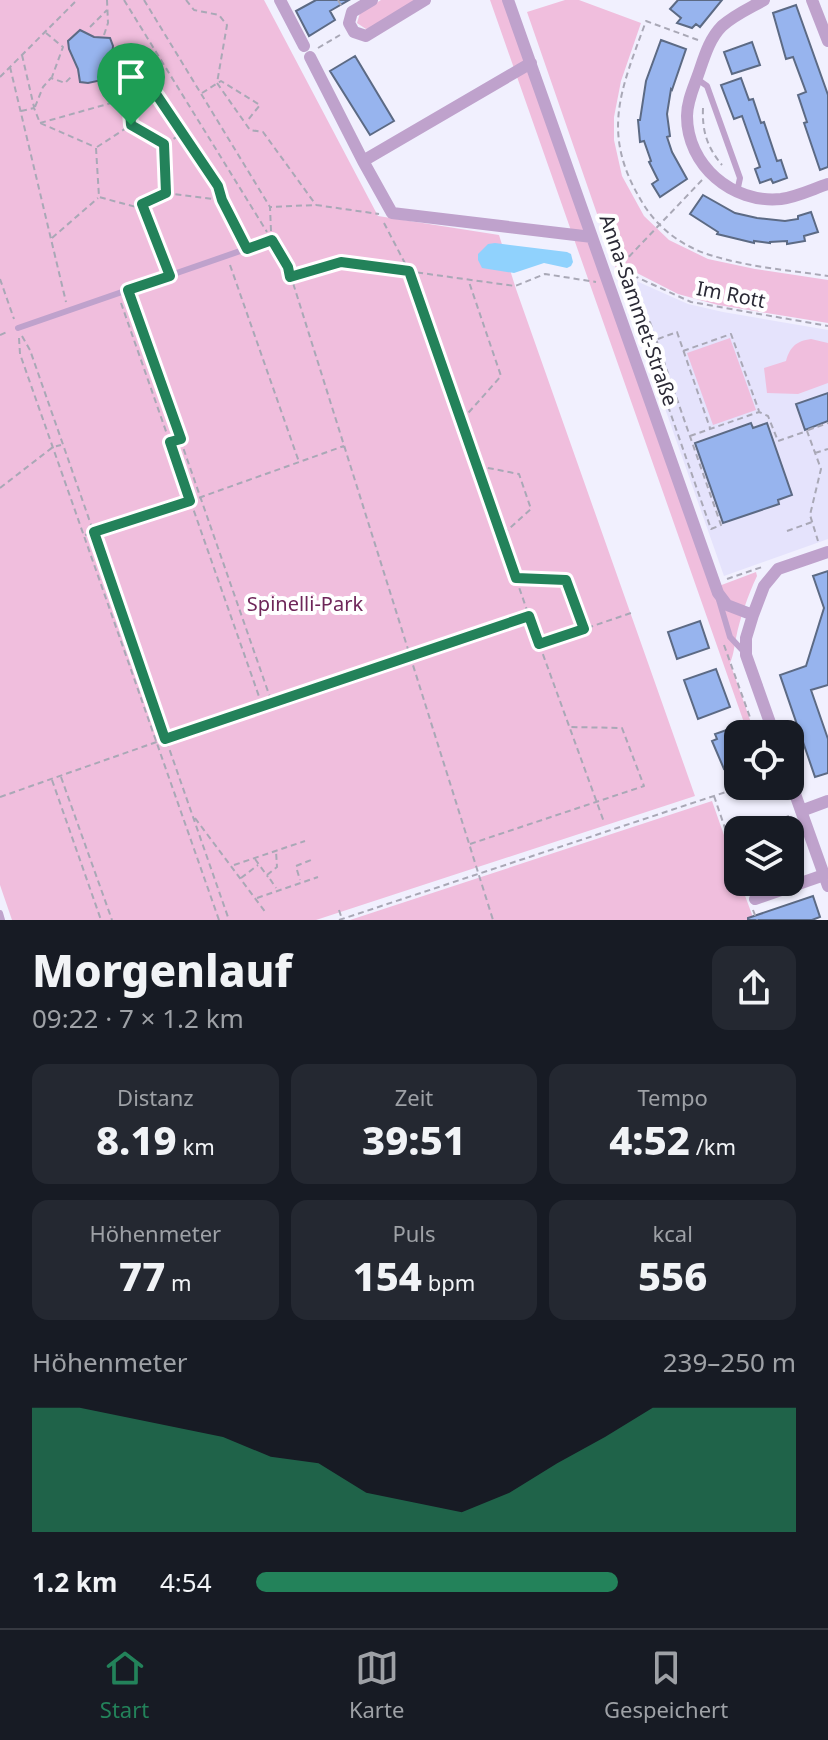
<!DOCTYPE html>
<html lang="de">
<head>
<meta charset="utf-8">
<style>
	body { margin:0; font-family:"Noto Sans",sans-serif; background:#242831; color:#f1f3f6; height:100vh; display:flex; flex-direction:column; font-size:30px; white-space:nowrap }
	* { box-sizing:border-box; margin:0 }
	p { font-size:26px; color:#9ea1a6 }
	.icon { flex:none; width:44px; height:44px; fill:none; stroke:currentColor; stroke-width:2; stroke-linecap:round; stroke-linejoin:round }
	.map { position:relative; height:920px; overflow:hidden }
	.sheet { display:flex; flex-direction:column; background:#171b24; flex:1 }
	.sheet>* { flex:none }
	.buttons { position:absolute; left:724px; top:720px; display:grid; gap:16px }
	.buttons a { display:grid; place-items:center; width:80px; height:80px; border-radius:16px; background:#171b24; box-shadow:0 2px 6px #0004; font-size:40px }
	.pin { position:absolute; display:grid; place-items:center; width:68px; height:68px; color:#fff; margin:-82px -34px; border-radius:50% 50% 50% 0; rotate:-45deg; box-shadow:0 0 8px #0007 }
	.pin .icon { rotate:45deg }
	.round { display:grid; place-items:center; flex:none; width:84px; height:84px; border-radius:16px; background:#242831 }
	.overview { display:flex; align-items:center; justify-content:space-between; height:136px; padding:0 32px }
	h1 { font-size:44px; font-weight:800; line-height:60px }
	.stats { display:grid; grid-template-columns:repeat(3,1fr); gap:12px; height:136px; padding:8px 32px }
	.stats div { display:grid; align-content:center; border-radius:16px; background:#242831; text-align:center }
	.stats b { font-size:40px; font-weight:800 }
	.stats small { font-size:22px; font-weight:400 }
	.stats p { font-size:22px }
	.chart { height:224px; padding:16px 32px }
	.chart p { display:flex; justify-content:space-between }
	.chart svg { width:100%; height:144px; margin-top:8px; fill:#23825a; opacity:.7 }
	ul { padding:0 32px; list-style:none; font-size:26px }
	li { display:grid; grid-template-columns:128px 96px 1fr; align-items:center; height:60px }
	li i { height:20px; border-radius:10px; background:#23825a }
	.tab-bar { display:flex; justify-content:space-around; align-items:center; height:112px; border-top:2px solid #363941; background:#171b24; font-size:22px; color:#9ea1a6 }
	.tab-bar a { display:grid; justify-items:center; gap:4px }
	.tab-bar .selected { color:#23825a }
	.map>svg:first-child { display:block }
	.built { fill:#e5e3fc }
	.green { fill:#f0bedd }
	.water { fill:#90d2fd }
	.building { fill:#97b4ee; stroke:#5c6a84; stroke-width:2 }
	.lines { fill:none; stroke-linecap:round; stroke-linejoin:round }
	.path { stroke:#a9a8b6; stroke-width:2; stroke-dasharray:6 4; stroke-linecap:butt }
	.lane { stroke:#bfa2cc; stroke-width:6 }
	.street { stroke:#bfa2cc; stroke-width:12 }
	.route-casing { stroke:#fff; stroke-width:16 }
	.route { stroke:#23825a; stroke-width:10 }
	.labels { text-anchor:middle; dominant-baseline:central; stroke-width:8; stroke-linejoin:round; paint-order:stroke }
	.street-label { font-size:20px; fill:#2a2935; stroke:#fff }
	.park-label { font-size:20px; fill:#6e2659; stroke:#fff }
</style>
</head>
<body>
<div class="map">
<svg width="828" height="920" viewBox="0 0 828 920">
	<rect width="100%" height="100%" fill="#f1f0fe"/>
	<path class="built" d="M634,280L688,304L723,312L828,330V539L724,576L624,292V285L628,281Z"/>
	<path class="green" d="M0,0H264L378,216L499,235L516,289L695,796L316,920H12L0,885Z
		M381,0H417L370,28L366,29L357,23L360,13Z
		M490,0H503L711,589L756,572L757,576C748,595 740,618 736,638C734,647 734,654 730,663L755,734H748Z
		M565,0H579L641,23L621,81L614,117V140L622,176L644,216L669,240L708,259L755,269L828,280V323L718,305L678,294L633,271L620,280L527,12Z
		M730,338L756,410L713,425L687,353Z
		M811,339L828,343V383L798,394L767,393L764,368L786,361C790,347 796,341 811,339Z
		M712,801L738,875V882H740L754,920H350Z"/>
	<path class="water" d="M495,243L567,252L571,254L573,262L571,266L567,268L544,263L514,273L482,268L478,260V254L488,244Z"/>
	<path class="building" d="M316,0H349L330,11L335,20L309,36L296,11Z
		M678,0H722L700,27L696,24L692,28L677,23L681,18L670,9Z
		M796,5L828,95V167L820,170L804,123L807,122L798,95L806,92L793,57L786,59L773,13Z
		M80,30L94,37L110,38L113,46L112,56L103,74L102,80L88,83L80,82L78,69L69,49L68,41Z
		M661,40L686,49L672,90L671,89L667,114L670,136L667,137L672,152L687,179L660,197L652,184L658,180L649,162L651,161L644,141L640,142L638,120H640L646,81Z
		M752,42L760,65L732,74L724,52Z
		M355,56L394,121L370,135L330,71Z
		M741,78L749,100L753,99L761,123L764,122L777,161L781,160L787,178L773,183L771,179L760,183L755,169L760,167L742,116L734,119L721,85Z
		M703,195L735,213L757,218L785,221L798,219V216L811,212L818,232L804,236L805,241L787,244V241L770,242V243L754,241V243L717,234L718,232L690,214Z
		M828,393V421L805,430L796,404Z
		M751,423L753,428L767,423L792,495L778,500L779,504L723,523L695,443Z
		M828,571V685L811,690L828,739V773L815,777L780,675L806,666L824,608L813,576Z
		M700,621L709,648L677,659L668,632Z
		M716,669L730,707L698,719L684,680Z
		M738,726V764L724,769L712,741L717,739L715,734Z
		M792,838L801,866L790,869V839Z
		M813,896L820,917L812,920H748V918Z"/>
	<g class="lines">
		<path class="path" d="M124,0L267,232
			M144,0L270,207
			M186,0L194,10L219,15L227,25L217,83L250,130L263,132L316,205
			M338,0L342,7
			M90,27L107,10
			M46,33L63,47L52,77
			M104,35L108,23L107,0
			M698,40L646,21C621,90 600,133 642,202C656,226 680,245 707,254C746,267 788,270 828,276
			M318,48L340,35
			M22,55L34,107
			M10,67L66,302
			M0,77L77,0
			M202,93L221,81L260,105L247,121
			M129,99L131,124
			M35,107L43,87L51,78L65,83L73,75
			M703,108C702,131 707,147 722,165
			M21,111L34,108L40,123L95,147
			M40,123L154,91L218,186L222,200
			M165,144L183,133
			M97,147L131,125L164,144L166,191
			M96,148L99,197L136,207L166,193L222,200L244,240
			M143,205L166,266
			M384,223L409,271L529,616L604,822
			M271,231L270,207L316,205L379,214
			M52,238L98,198
			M276,248L288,267L493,920
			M612,254L632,275L691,302L828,326
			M622,264L703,179
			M230,265L299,462
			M290,277L341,262L515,286L545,274L596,282
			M0,279L14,319
			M620,285L632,275
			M131,298L272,703
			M121,303L262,705
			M650,322L721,525L711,529L640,326Z
			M0,335L9,331
			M22,336L30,350L229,920
			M19,338L20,354L219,920
			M658,339L677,332L710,428
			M683,351L731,334L759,411
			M462,420L501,376L468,279
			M808,430L828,423
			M690,436L759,412L768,416L778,441L807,431L821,469L810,515L818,541
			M815,453L828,449
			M478,466L519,474L531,509L502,535
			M0,488L53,447L61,445
			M787,531L812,522
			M85,535L190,501L344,446
			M516,578L566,580L584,629
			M727,579L762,567
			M540,644L631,613
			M724,645L756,734
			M61,777L112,920
			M52,780L101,920
			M714,796L738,866
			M0,797L165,739L528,617
			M195,818L266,913
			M749,830L789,816
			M728,838L738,834
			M470,844L644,786L622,728L570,727
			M255,859L268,877
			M234,865L305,841
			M296,866L311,860
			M297,870L300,880
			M267,875L277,867L276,851
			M241,878L258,865
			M270,879L276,888
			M744,882L746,889
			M257,898L318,877
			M339,910L342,919
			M753,910L757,920
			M339,920L744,786"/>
		<path class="lane" d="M697,79L707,86L740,178L737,192
			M18,328L272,240
			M719,600L730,637L745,653
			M0,913L2,920"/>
		<path class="street" d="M280,0L304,46
			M372,0L352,12L349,23L354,32L366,36L425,0
			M508,0L718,593L727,605L753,615
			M764,0C750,8 734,15 722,26C709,39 704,58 698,75C693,89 687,102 687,116C687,165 732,204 781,199C797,197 813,189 828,184
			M812,0L828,41
			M310,57L363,161L392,213L592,237
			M363,161L531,63
			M774,734L746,655V638L753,615L764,586L778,569L828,552
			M790,780L828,886
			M801,811L828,801
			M755,899L824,875"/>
	</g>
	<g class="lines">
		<defs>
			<path id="route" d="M154,91L218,186L222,200L247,249L272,240L288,267L290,277L341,262L409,271L516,578L566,580L584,629L539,644L529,616L165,739L94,532L190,501L170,442L181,439L128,290L170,276L142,204L166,193L164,144L131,125L129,98Z"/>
		</defs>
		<use href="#route" class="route-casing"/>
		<use href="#route" class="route"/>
	</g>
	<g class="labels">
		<g class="street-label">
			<text transform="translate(731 294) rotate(11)">Im Rott</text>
			<text transform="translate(639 310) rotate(71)">Anna-Sammet-Straße</text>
		</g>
		<g class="park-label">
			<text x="305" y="603">Spinelli-Park</text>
		</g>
	</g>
</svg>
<div class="buttons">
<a><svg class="icon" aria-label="locate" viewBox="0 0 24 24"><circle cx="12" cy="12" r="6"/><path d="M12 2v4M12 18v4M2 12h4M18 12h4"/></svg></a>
<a><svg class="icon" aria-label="layers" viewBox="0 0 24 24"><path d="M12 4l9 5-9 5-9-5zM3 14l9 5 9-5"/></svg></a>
</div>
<div class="pin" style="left:131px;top:125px;background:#1e9e55"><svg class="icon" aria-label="arrive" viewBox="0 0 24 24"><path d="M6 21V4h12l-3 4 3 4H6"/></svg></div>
</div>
<section class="sheet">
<div class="overview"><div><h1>Morgenlauf</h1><p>09:22 · 7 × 1.2 km</p></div><a class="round"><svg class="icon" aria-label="share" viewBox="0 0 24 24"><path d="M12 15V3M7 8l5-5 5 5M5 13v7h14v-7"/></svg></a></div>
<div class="stats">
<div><p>Distanz</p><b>8.19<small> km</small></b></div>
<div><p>Zeit</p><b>39:51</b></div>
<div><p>Tempo</p><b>4:52<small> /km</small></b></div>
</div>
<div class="stats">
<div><p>Höhenmeter</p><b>77<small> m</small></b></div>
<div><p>Puls</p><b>154<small> bpm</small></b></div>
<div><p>kcal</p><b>556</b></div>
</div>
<div class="chart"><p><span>Höhenmeter</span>239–250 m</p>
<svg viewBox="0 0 160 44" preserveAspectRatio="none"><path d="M0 44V6L10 6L20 9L30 12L40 15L50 21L60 23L70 32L80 35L90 38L100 32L110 23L120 15L130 6L140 6L150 6L160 6V44z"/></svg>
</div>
<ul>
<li><b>1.2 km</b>4:54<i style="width:67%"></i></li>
</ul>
</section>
<nav class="tab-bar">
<a class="selected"><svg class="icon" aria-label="home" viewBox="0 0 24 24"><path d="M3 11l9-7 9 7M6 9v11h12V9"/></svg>Start</a>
<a><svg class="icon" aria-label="map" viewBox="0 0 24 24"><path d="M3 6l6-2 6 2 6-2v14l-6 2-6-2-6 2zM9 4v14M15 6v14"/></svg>Karte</a>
<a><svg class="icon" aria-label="saved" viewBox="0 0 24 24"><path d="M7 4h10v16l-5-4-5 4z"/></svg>Gespeichert</a>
</nav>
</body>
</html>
